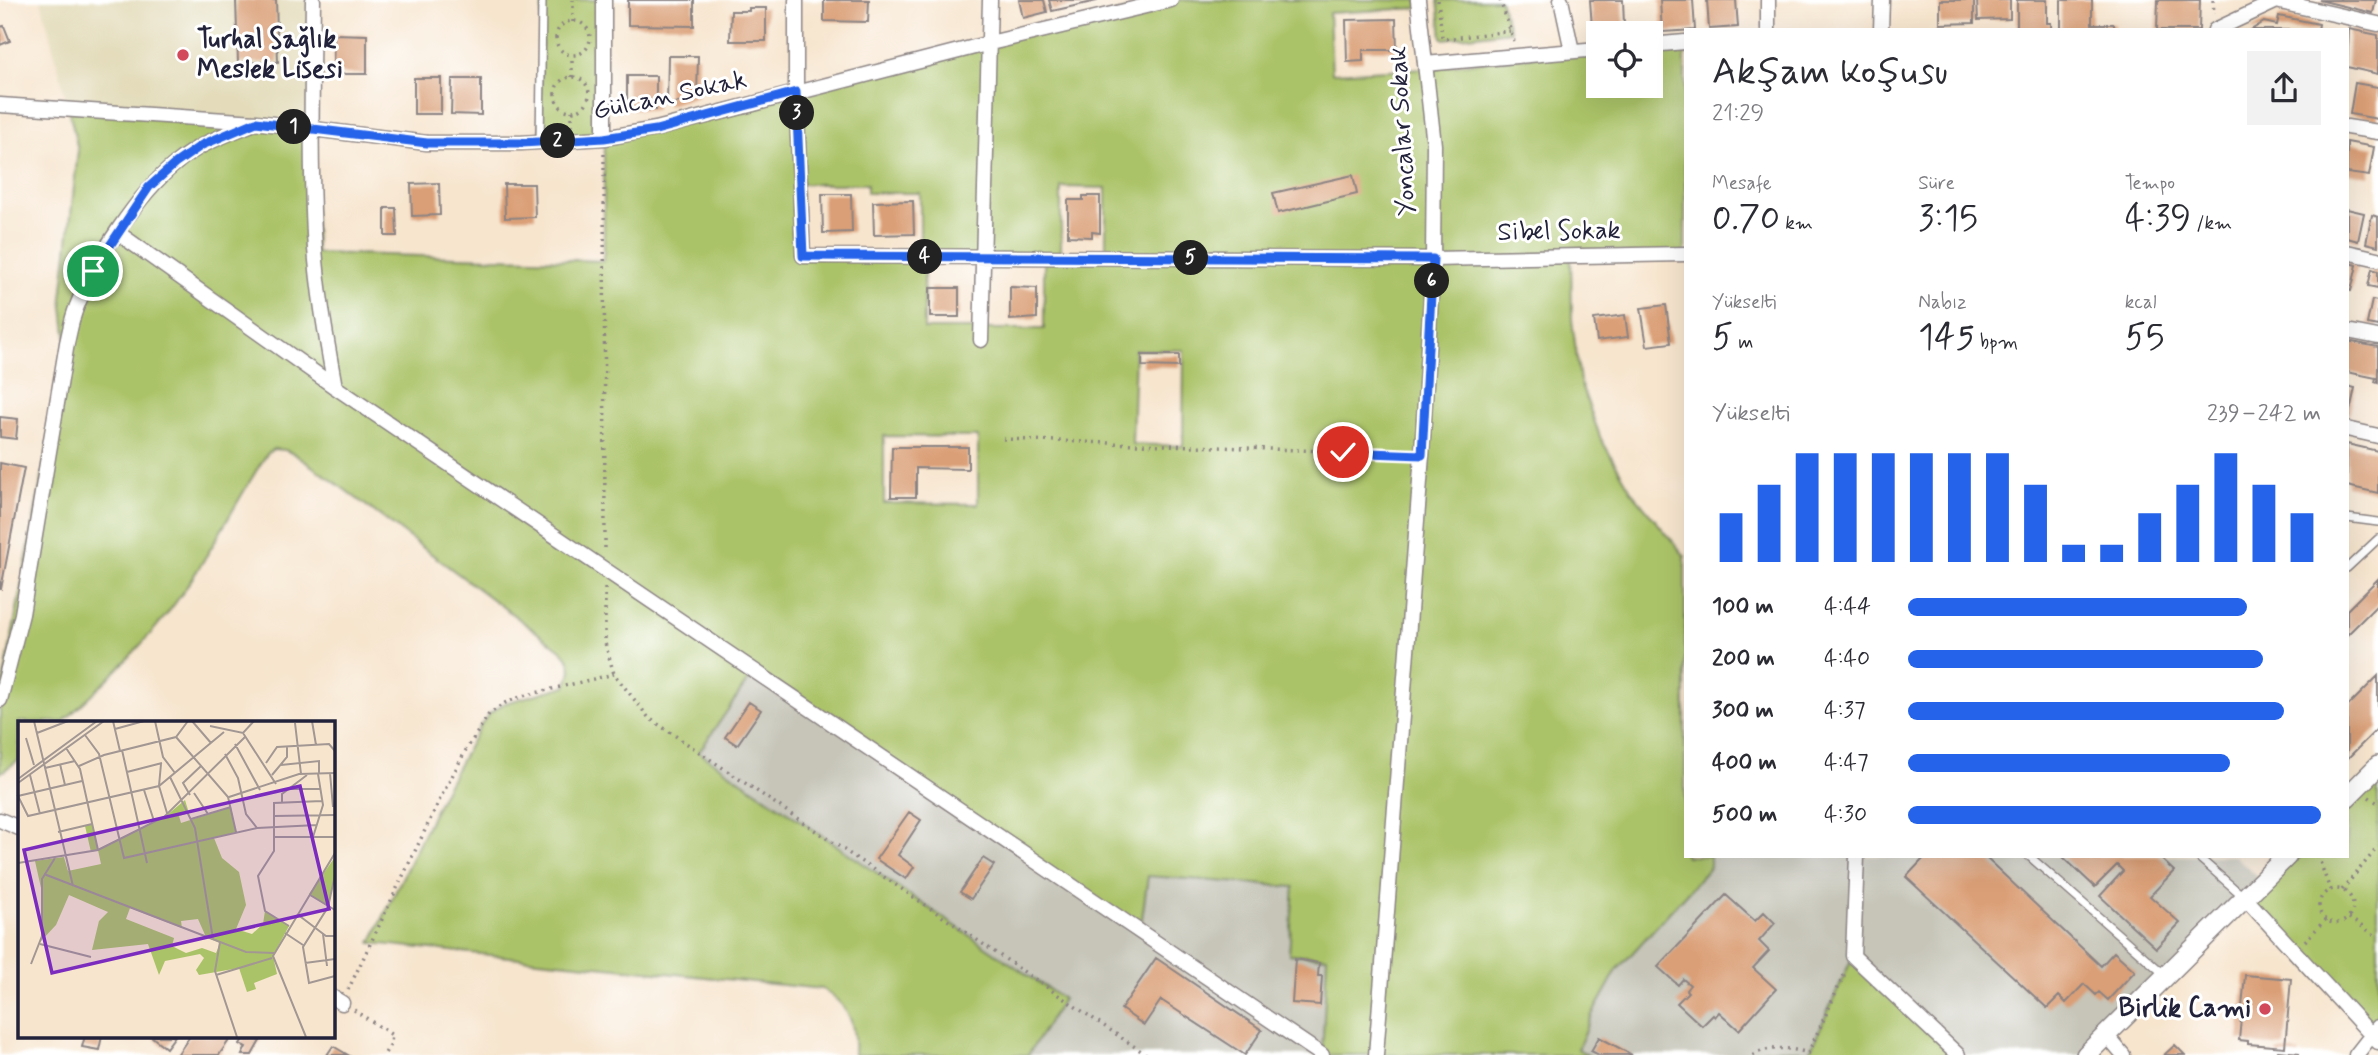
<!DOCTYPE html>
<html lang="tr">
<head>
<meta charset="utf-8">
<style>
	body { margin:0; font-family:Mynerve,sans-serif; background:#f2f2f3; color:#2b2b33; height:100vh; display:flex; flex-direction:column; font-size:26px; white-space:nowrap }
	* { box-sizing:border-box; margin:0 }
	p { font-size:23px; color:#7c7c81 }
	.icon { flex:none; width:38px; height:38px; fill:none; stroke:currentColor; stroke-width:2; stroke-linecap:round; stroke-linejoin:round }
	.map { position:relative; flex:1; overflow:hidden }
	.details { position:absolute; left:1684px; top:28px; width:665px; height:830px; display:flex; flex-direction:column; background:#fff; border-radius:0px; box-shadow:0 7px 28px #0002 }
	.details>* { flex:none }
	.controls { position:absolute; left:1586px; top:21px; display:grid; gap:14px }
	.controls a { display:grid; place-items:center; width:77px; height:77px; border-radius:0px; background:#fff; box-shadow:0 7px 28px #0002; font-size:35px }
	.pin { position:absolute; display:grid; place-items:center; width:60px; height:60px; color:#fff; margin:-30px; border:4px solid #fff; border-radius:50%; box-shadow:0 2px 7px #0007 }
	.km { position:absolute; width:35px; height:35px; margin:-18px; border-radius:50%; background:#222; color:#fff; font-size:19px; line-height:35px; text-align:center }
	.round { display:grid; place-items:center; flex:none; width:74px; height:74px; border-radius:0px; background:#f2f2f3 }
	.summary { display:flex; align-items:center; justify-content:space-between; height:119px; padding:0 28px }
	h1 { font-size:38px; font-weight:600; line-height:52px }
	.metrics { display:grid; grid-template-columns:repeat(3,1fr); gap:10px; height:119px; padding:7px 28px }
	.metrics div { display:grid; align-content:center }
	.metrics b { font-size:35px; font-weight:600 }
	.metrics small { font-size:19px; font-weight:400 }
	.metrics p { font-size:19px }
	.chart { height:196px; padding:14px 28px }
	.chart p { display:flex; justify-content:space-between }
	.chart svg { width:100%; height:126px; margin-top:7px; stroke:#2563eb; stroke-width:6 }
	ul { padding:0 28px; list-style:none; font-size:23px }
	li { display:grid; grid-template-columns:112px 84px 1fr; align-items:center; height:52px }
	li i { height:18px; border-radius:9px; background:#2563eb }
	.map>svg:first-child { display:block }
	.built { fill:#e3dbba }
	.industrial { fill:#c6c5b8 }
	.green { fill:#abc368; stroke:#667252; stroke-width:2; fill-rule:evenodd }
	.building { fill:#da9f76 }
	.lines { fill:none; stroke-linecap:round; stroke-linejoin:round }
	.lane-casing { stroke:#8c8484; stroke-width:10 }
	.street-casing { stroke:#8c8484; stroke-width:17 }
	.secondary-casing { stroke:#8c8484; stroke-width:22 }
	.path { stroke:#8c8484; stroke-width:3.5; stroke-dasharray:2 5; stroke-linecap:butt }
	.lane { stroke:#fff; stroke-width:7 }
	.street { stroke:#fff; stroke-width:14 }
	.secondary { stroke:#fff; stroke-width:19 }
	.route-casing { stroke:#fff; stroke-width:14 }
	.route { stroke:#2563eb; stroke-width:9 }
	.poi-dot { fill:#d1495b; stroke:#fff; stroke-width:2.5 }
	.labels { text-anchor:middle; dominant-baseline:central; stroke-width:6; stroke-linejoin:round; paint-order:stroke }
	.poi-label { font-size:26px; font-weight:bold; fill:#22223b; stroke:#fff; text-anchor:start }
	.street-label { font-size:26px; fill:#22223b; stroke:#fff }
	.inset-road { fill:none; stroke:#a29793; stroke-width:2 }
	.view { fill:#7b2cbf; fill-opacity:0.15; stroke:#7b2cbf; stroke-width:3.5 }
	.inset-edge { fill:none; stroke:#22223b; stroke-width:3.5 }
</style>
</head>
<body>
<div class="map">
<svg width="2378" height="1055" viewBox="0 0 2378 1055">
	<rect width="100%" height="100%" fill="#fff"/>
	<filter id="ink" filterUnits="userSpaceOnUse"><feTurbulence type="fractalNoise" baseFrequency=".0143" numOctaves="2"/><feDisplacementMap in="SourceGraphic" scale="14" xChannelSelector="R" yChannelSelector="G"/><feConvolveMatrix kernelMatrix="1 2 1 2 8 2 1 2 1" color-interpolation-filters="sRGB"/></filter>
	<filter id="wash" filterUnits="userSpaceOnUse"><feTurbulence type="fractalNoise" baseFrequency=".00686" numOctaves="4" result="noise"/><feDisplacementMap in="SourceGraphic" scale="28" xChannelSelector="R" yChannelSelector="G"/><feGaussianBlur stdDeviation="1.57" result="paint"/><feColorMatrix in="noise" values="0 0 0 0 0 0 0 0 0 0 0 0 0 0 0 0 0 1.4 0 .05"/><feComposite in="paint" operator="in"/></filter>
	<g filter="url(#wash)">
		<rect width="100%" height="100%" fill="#f7e5ce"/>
		<path class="built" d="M41,0H313L311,129L69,110Z"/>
		<path class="industrial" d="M754,671L1140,932L1148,876L1294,887L1289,954L1327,957L1322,1055H1028L1063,999L699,752Z
			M1710,856H2235L2262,881L2086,1055H1814L1762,1049L1753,1055H1588L1578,1050L1592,1015L1617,970L1710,867Z"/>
		<path class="green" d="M542,0H604V137L1171,0H1418L1419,8L1329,13L1332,73L1425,68L1598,49V86H1650V45L1685,42V254L1571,256L1572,320L1580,382L1601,439L1632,492L1685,556V856H1710V867L1617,970L1592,1015L1578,1049L1588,1055H1322L1327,957L1289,954L1294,887L1148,876L1140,933L754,672L699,752L1063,999L1028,1055H854C856,1023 850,1006 822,989L371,943L442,795L480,726L489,714L505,703L566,686C573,671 573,662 562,651L329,478L294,454L285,450L273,449L267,454C232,507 206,564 167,614C136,653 99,688 63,722H19V760L0,773V700L67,343L62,298L78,150L69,110L311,129L316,253L604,261V138L540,142ZM800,184H867V193H920V257L803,256ZM1061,187L1106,188V257H1061ZM924,257L1044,258V329H924ZM1135,350H1184L1183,446L1132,444ZM884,436L978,437V504L884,503Z
			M1438,0H1500L1510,31L1444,39L1442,37Z
			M2378,766V1027L2372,1037L2245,898L2287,856H2347V797Z
			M1853,956L1958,1055H1753C1769,1044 1790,1050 1809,1053Z"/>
		<g id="blocks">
			<path class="building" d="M236,0H276L278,62L238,63Z
				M628,0H694V26L628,25Z
				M824,0H869L868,22L824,21Z
				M1019,0H1044L1047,12L1023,18Z
				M1049,0H1097V1L1052,11Z
				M1590,0H1623L1624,25L1592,27Z
				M1660,0H1693L1695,30L1662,32Z
				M1707,0H1736L1738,27L1709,29Z
				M1940,0H1974V23L1940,24Z
				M1977,0H2010V19L1978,20Z
				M2017,0H2047V23H2051V30H2017Z
				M2061,0H2092V24H2114V30H2061Z
				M2158,0H2200L2199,30H2157Z
				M2319,0H2376L2373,13Z
				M749,8H766V41H730L731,11H749Z
				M2279,16L2319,24L2318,30H2251L2264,22L2277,25Z
				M1396,19L1397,50H1363V61L1347,62L1346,20Z
				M4,26L10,41L0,45V27Z
				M2349,29L2378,35V74L2347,67Z
				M334,34L367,35V74H333Z
				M668,56H698L697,96L667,106Z
				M627,76H656V110L627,109Z
				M414,78H441V114H414Z
				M452,79H481V115L451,114Z
				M2355,83L2378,87V119L2350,114Z
				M2347,142L2374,147L2369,176L2347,173Z
				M1353,175L1357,194L1278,213L1273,193Z
				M439,183L440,215L412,216L411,184Z
				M504,184H534L535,217L505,218Z
				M822,194H851L852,232L823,233Z
				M1083,196H1100V233L1092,232V237L1068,236V200H1083Z
				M913,201L914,234L874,235L873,202Z
				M385,208H396L397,236H385Z
				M2347,209L2364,213L2358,241L2347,238Z
				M2372,215L2378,217V246L2366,243Z
				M2347,262L2357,265L2351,291L2347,290Z
				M2372,269L2378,271V288L2368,286Z
				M1010,287L1037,288V318L1010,320Z
				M930,288H959V317H930Z
				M2372,300L2378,301V326L2367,324Z
				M1666,305L1671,343L1647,346L1641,308Z
				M1625,315L1628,337L1597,341L1594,319Z
				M2347,341L2378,347V383L2375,382L2376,378L2347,372Z
				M1142,355H1179V367L1142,366Z
				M2347,386L2355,388L2348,420H2347Z
				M0,417L18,419L16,439L0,437Z
				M2347,444L2378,451V493L2347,486Z
				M892,447H968V469L916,468V497H891Z
				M0,463L24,468L1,589H0Z
				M2378,579V604L2347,635V610Z
				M2378,676V728L2347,759V707Z
				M749,702L761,710L737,745L725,737Z
				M909,812L921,820L898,855L914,867L906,879L876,859Z
				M1926,856H1984L2101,966L2114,952L2135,971L2108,1000L2099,992L2096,995L2084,984L2066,1003L2059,996L2047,1008L1906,877Z
				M2062,856H2158L2174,871L2150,896L2180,923L2156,948L2100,896L2123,871L2117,865L2095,887Z
				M983,858L994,865L971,899L960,892Z
				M1726,895L1755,921L1764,912L1775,923L1759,941L1769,951L1753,968L1776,989L1739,1030L1719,1012L1715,1017L1713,1015L1702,1026L1677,1003L1688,992L1686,990L1690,985L1683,979L1678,985L1658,967Z
				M1156,958L1262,1030L1245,1055L1161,1000L1144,1025L1121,1009Z
				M1295,959L1319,963L1318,976H1322L1320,1005L1292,1003Z
				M2245,975L2291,979L2285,1047L2248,1044V1041L2239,1040Z
				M85,1036H102L99,1050L82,1047Z
				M151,1036H175L166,1048Z
				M190,1036H232L219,1055H177Z
				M245,1036H256L261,1039L252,1055H242L246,1047L240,1044Z
				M1599,1037L1632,1055H1599L1591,1051Z
				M2175,1045L2185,1055H2164Z
				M333,1046L348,1055H327Z
				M2278,1051L2299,1053V1055H2277Z"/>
		</g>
	</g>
	<g filter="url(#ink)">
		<use href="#blocks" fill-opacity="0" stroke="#8c8484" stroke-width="2"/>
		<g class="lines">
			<defs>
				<path id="lane" d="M540,142L542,0
					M2347,518L2378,522
					M2347,568L2378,539
					M2029,856L2165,975
					M2197,856L2244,897"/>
				<path id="street" d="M313,0C312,78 310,156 314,234C317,286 326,337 335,387
					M604,0V138
					M796,0V92L803,256L1433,259L1685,254
					M1561,0L1572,51
					M1768,0V30
					M2276,1L2378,24
					M1881,30L1882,0
					M2215,30L2279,0
					M1650,45L1685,42
					M1425,64L1598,49
					M0,105L256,122L427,143H521L604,138L656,129L990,43L1171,0
					M2347,127L2378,132
					M118,233L335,387L1322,1055
					M2347,252L2378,259
					M2347,331L2378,337
					M981,340L990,0
					M2347,429L2378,436
					M0,700L22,614L67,343C70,330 72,317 77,306C94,261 138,194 175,164C197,145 224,135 252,124
					M0,820L19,828
					M1857,856L1853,956L1958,1055
					M2245,898L2378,1042
					M332,997L342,1003
					M2106,1035L2123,1055
					M1376,1055L1422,455L1433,259L1434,145L1418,0
					M2356,1055L2378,1027"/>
				<path id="secondary" d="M2347,797L2378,766
					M2086,1055L2287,856"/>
			</defs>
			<use href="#lane" class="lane-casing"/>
			<use href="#street" class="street-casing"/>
			<use href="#secondary" class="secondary-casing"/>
			<path class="path" d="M1438,0L1442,37L1444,39L1510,31
				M1500,0L1514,41
				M2213,0L2214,14
				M556 38a17 17 0 1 1 34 0a17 17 0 1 1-34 0Z
				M573,22V0
				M572,77V56
				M555 94a17 17 0 1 1 34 0a17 17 0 1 1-34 0Z
				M572,126V111
				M604,154L605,552
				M1003,439L1406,454
				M605,588V643L614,674L649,718L1147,1055
				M2369,797L2378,803
				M2318,856L2330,890
				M2319 906a17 17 0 1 1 34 0a17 17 0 1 1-34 0Z
				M2342,890L2378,847
				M2349,918L2378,937
				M2305,941L2326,919
				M348,990L442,795L466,750L489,714L505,703L523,696L614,674
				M354,1010L392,1035L391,1043L384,1055
				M1808,1053L1846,971
				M1753,1055C1769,1045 1796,1048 1814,1055"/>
			<use href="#lane" class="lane"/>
			<use href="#street" class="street"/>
			<use href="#secondary" class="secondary"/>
		</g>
	</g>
	<g class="lines" filter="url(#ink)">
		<defs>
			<path id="route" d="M93,271L149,187L176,163L202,145L256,122L427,143H522L604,138L656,130L796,92L803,256L1433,259L1422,455L1343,452"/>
		</defs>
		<use href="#route" class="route-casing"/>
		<use href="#route" class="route"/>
	</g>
	<g class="poi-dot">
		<circle cx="183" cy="55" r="7"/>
		<circle cx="2265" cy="1009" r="7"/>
	</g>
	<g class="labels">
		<g class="poi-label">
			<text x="197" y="40">Turhal Sağlık<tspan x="197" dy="30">Meslek Lisesi</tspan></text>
			<text x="2251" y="1009" text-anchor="end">Birlik Cami</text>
		</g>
		<g class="street-label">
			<text transform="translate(670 96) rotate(-12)">Gülcan Sokak</text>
			<text transform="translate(1403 131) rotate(-93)">Yoncalar Sokak</text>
			<text transform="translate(1559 232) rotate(-1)">Sibel Sokak</text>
		</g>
	</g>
	<g transform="translate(18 721)">
		<rect width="317" height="317" fill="#f7e5ce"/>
		<path d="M167,79L171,92L161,95L163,102L213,86L218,111L196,117L204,137L221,151L228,184L218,208L234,213L245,203L247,190L271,205L255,235L259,253L236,262L238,268L229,271L221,247L181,254L178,249L186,237L182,233L147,240L141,254L130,223L74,229L81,200L90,191L51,174L38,204L23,220V167L17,140L46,136L50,150L83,143L80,129L73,131L67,105L74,103L80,128L149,94ZM112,187L164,207L163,200L180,198L188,216L202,222L198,232L184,227L168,232L154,225L156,217L108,198ZM317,136V154L310,186L291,173Z" fill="#abc368" fill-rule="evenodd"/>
		<path class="inset-road" d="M16,0L55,165M95,0L102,30M137,0L145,36L157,52M174,0L193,22M258,0H285M294,0L298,24M277,2L283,53M192,5L225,12L236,0M97,8L126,0M19,12L50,0M225,12L258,63M67,14L81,33L106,137L239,107L299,104M158,16L210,76L218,111M8,17L16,44M217,23L242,69M48,27L62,48L80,129M104,29L129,142M207,33L220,57L228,93L239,107M248,42L259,26L311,23L317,30M42,43L47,64M143,43L141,65L149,92M263,44L301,40V52M61,45L86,34L158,16L170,0M27,47L57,40M109,51L144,42M312,52L315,86M12,54L22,93M254,54L269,36V25M152,56L177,107L195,218M0,58L79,0M64,60L0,75L10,95L141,65L206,11M0,62L86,0M273,68H302M126,69L136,100M176,72L190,93M172,74L165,62L183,45M211,76L281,53L317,52M264,82V73L289,54M256,95L317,94M173,98L213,86M40,111L74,103M256,116H317M295,116L305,84L300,53M0,142L80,129L146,96L228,15M26,153L228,231L256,232M317,154L310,186L285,226L291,262L317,255M292,174L317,189M279,193L308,215H317M271,205L247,190L240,155L256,130V82L304,80M267,212L285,224M305,213L309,245M202,221L197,250L219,316M22,223L73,236M287,242L317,238M13,243L24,215V158L37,137M198,254L254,237M288,316L255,235L317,132"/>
		<path class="view" d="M282,65L311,188L34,252L6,129Z"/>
		<rect width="317" height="317" class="inset-edge"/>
	</g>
</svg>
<div class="controls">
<a><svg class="icon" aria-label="locate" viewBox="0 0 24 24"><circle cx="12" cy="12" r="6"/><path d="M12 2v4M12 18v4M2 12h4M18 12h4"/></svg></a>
</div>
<div class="pin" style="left:93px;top:271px;background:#1e9e55"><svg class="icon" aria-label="arrive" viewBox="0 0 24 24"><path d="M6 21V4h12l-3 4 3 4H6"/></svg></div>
<div class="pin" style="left:1343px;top:452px;background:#d93025"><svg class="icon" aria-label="check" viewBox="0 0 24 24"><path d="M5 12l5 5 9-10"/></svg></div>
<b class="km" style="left:294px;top:127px">1</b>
<b class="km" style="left:558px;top:141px">2</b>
<b class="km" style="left:797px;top:113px">3</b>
<b class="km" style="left:925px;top:257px">4</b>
<b class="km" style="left:1191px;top:258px">5</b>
<b class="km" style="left:1432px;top:281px">6</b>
<section class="details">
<div class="summary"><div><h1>Akşam koşusu</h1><p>21:29</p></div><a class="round"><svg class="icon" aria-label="share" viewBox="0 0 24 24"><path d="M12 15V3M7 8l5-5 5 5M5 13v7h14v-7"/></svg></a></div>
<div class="metrics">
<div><p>Mesafe</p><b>0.70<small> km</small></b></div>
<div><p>Süre</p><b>3:15</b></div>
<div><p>Tempo</p><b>4:39<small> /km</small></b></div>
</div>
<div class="metrics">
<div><p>Yükselti</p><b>5<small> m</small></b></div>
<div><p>Nabız</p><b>145<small> bpm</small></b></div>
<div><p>kcal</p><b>55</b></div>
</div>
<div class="chart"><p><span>Yükselti</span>239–242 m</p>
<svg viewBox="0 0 160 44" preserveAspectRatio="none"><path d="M5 44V27M15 44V17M25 44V6M35 44V6M45 44V6M55 44V6M65 44V6M75 44V6M85 44V17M95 44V38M105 44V38M115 44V27M125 44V17M135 44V6M145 44V17M155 44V27"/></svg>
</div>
<ul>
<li><b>100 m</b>4:44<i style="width:82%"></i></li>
<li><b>200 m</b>4:40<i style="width:86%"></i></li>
<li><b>300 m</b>4:37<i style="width:91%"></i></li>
<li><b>400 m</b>4:47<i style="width:78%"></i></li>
<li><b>500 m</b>4:30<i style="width:100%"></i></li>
</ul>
</section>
</div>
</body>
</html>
